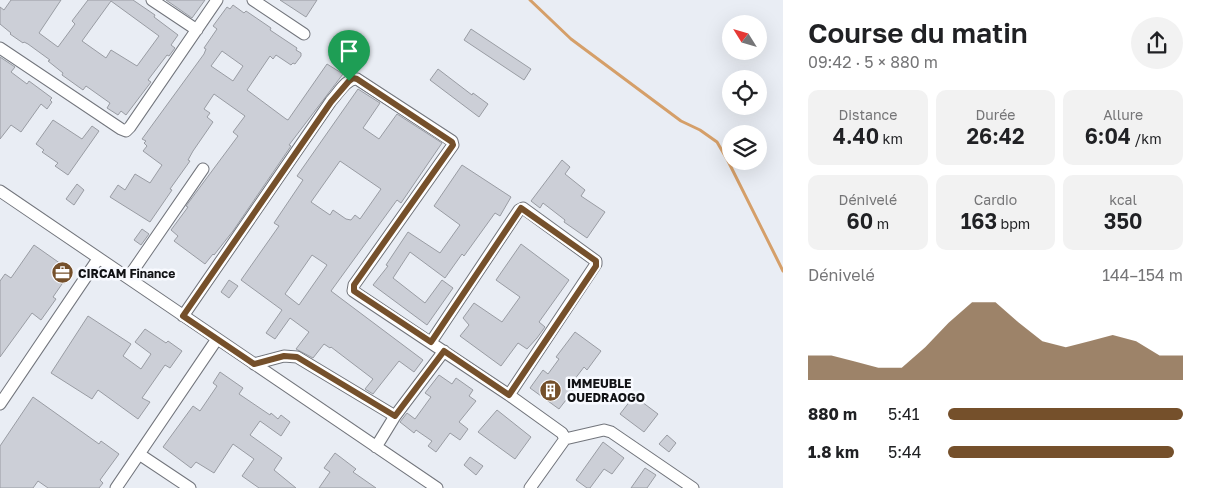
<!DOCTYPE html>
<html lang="fr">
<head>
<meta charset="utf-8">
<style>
	body { margin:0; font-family:"Golos Text",sans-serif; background:#f2f2f2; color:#202124; height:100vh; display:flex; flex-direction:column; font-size:19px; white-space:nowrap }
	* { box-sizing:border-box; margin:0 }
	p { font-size:16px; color:#757577 }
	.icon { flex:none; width:28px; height:28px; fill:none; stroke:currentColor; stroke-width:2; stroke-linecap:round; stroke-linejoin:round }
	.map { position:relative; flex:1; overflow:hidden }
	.panel { display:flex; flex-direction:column; background:#fff; width:425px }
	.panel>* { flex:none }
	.needle { width:32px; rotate:307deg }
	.fabs { position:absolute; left:722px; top:15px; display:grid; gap:10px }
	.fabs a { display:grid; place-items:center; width:45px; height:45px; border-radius:50%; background:#fff; box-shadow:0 5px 20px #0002; font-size:25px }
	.pin { position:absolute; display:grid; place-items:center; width:42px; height:42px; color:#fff; margin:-51px -21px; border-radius:50% 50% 50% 0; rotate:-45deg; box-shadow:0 0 5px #0007 }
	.pin .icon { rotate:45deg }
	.round { display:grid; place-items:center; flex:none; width:52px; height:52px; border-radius:26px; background:#f2f2f2 }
	.head { display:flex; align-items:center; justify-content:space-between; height:85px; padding:0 25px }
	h1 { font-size:28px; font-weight:600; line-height:38px }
	.stats { display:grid; grid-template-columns:repeat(3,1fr); gap:8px; height:85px; padding:5px 25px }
	.stats div { display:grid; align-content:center; border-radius:10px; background:#f2f2f2; text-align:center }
	.stats b { font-size:21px; font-weight:600 }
	.stats small { font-size:14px; font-weight:400 }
	.stats p { font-size:14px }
	.chart { height:140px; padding:10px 25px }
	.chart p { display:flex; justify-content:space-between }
	.chart svg { width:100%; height:90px; margin-top:5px; fill:#75502b; opacity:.7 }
	ul { padding:0 25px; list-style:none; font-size:16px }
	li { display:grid; grid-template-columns:80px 60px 1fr; align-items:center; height:38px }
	li i { height:12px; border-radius:6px; background:#75502b }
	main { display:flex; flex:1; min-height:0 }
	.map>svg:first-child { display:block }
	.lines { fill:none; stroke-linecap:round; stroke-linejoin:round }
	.stream { stroke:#d59f69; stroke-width:3 }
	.building { fill:#cccfd7; stroke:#999ca3; fill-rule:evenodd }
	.street-casing { stroke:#72757c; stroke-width:13 }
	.street { stroke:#fff; stroke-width:11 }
	.route-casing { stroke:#fff; stroke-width:10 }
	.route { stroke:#75502b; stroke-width:6 }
	.labels { text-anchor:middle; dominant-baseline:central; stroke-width:5; stroke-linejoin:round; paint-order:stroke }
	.poi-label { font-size:12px; font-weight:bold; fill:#111215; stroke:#f8faff; text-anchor:start }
</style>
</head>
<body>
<main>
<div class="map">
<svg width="783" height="488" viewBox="0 0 783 488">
	<rect width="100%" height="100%" fill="#e9edf4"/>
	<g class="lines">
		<path class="stream" d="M530,0L571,39L681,121L700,130L717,142L728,161L783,271"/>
	</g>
	<path class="building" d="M11,0H61L39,33L58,47L75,24L72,21L88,0H133L155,15L154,17L178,35L171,45L175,48L169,56L167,55L148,80L151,82L126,115L121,111L118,115L107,108L110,103L86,86L83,90L62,75L63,73L48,61L50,60L28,44L24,42L23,43L10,34L11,33L0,24V7L4,10ZM111,1L159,36L137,66L111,50L106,58L82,41Z
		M166,0H205L192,18Z
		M280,0H317L306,17Z
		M233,5L244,13L246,11L271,28L270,30L297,48L296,50L301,53V56L295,64L293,63L291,65L276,55L273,59L270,56L247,90L286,119L288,120L327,64L343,74L289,145L291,146L233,231L214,255L213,254L205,264L174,241L178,236L171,230L188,207L186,206L203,183L238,136L233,132L245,116L214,94L204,109L210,113L207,117L213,122L193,151L188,160L190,161L170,189L172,190L150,222L110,197L118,185L125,190L135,174L150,183L162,165L143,151L147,146L144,143L146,141L142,139L204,54L206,49L204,48L217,29L213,26L227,7L230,9ZM222,51L243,66L233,81L211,66Z
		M471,29L531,69L524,80L464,40Z
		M0,57L15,67L11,72L27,84L29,81L52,98L50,100L52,102L47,109L41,104L21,132L11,125L0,139Z
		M438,69L472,95L473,93L488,104L479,117L430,80Z
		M358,89L380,103L363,128L379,139L397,114L442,143L401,203L397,200L331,291L423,360L414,372L399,361L373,394L365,389L373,379L331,347L330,348L324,344L313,358L296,349L309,332L290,318L275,339L266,333L282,310L241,280L279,226L274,223L303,180L297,176ZM340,161L381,189L360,219L355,215L351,220L346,219L333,210L330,215L311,202ZM312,255L327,265L299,305L285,294Z
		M53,120L82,139L92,126L99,131L68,175L55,166L58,163L42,152L44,150L36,144Z
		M562,160L570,167L565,174L585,190L581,196L605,212L587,238L564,222L565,220L543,203L540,208L531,201Z
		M462,165L511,197L500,216L495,213L464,256L462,254L445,278L410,252L393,278L425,303L442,280L453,288L427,325L373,285L388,266L386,265L408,232L440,253L460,225L434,206Z
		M77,184L84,190L74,205L66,199Z
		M142,229L149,234L141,245L134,240Z
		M521,244L569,280L539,322L545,327L537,338L527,349L518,343L501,366L460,336L469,325L463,318L474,303L502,322L520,297L496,280Z
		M34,245L71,271L53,297L56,299L41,320L32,313L0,357V281L5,274L11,278Z
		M229,280L238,286L229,298L221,292Z
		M88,316L131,344L123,356L141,369L151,354L135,342L145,329L166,343L168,341L182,351L170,368L165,365L142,398L150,402L138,419L98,390L92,399L51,373Z
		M575,332L601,351L587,370L584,367L568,388L573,391L559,409L530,388L543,370L548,374L559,359L556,357Z
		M220,372L243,388L239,394L270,415L271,413L278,419L281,415L290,422L281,436L260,421L250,435L282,458L274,470L296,488H259L242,476L254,459L233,444L214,473L196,462L191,468L163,447L193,406L200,411L217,386L213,383Z
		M439,375L452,384L456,378L473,390L469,396L476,401L459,422L468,429L460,440L450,433L436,452L428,446L432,441L416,430L414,433L400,422L407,413L415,419L431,397L425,393Z
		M634,396L658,414L644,432L620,414Z
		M33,397L99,444L101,441L119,454L100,480L103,483L99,488H48L38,481L33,488H0V446Z
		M497,410L531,437L515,459L478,432Z
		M667,435L676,443L669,452L659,444Z
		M603,442L624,458L612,474L604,469L590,488H587L576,480Z
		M335,453L356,469L353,472L376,488H319L330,472L324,468Z
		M470,457L483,466L476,475L464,465Z
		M645,468L656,475L647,488H631Z"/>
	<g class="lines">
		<defs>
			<path id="street" d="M152,0L197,30
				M253,0L304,34
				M0,48L121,129L126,131L130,127L217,0
				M0,191L437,488
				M128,278L203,169
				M183,316L331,101C338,94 346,78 357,79L452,141L453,145L354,285L353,291L509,395L562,433L565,439
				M431,342L519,210L523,208L596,261V264L509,395
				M254,364L284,356L297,357L395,416
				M0,404L98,259
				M376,447L395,416L444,351
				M139,454L190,488
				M116,488L217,339
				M530,488L565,439L604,430L611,432L693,488"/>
		</defs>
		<use href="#street" class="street-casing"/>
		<use href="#street" class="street"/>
	</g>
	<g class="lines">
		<defs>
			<path id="route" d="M353,78L357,79L452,142L453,145L354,285V291L431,342L521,208L596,261V266L509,395L444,351L395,416L297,357L284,356L254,364L183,316L331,102L349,81Z"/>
		</defs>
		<use href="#route" class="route-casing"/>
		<use href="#route" class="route"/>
	</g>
	<defs>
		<symbol id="office-disc" viewBox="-11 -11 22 22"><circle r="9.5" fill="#75502b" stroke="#f8faff"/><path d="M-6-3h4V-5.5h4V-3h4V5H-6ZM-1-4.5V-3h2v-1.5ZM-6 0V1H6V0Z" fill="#fff"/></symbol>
		<symbol id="building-disc" viewBox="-11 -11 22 22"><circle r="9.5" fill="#75502b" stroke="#f8faff"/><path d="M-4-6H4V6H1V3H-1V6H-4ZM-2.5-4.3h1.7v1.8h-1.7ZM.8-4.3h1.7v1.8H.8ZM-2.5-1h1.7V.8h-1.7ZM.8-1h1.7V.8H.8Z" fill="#fff"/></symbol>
	</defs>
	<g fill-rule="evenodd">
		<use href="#office-disc" x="50" y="260" width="25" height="25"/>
		<use href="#building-disc" x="538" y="378" width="25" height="25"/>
	</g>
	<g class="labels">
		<g class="poi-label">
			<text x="78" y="273">CIRCAM Finance</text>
			<text x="567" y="383">IMMEUBLE<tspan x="567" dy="14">OUEDRAOGO</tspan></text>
		</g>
	</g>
</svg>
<div class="fabs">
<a><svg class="needle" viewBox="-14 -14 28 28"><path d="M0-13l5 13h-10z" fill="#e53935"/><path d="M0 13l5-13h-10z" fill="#757577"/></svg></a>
<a><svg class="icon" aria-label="locate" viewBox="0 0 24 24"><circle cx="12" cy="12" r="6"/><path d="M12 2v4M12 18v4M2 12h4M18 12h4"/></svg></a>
<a><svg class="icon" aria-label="layers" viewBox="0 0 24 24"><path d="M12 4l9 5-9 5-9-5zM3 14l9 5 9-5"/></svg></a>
</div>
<div class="pin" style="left:349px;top:81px;background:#1e9e55"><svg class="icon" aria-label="arrive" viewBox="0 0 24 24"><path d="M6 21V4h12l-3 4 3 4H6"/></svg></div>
</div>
<section class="panel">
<div class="head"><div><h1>Course du matin</h1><p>09:42 · 5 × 880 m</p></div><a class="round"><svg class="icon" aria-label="share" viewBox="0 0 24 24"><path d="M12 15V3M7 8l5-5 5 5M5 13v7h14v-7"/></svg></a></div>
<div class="stats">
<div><p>Distance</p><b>4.40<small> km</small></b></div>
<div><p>Durée</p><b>26:42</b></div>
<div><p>Allure</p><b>6:04<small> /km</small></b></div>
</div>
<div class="stats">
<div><p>Dénivelé</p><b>60<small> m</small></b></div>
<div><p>Cardio</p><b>163<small> bpm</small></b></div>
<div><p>kcal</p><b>350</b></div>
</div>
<div class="chart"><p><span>Dénivelé</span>144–154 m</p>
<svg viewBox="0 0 160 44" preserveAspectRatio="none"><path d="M0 44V32L10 32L20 35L30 38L40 38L50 28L60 16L70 6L80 6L90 16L100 25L110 28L120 25L130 22L140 25L150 32L160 32V44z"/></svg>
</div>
<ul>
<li><b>880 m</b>5:41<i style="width:100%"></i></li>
<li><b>1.8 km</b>5:44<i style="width:96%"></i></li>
</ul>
</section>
</main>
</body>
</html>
